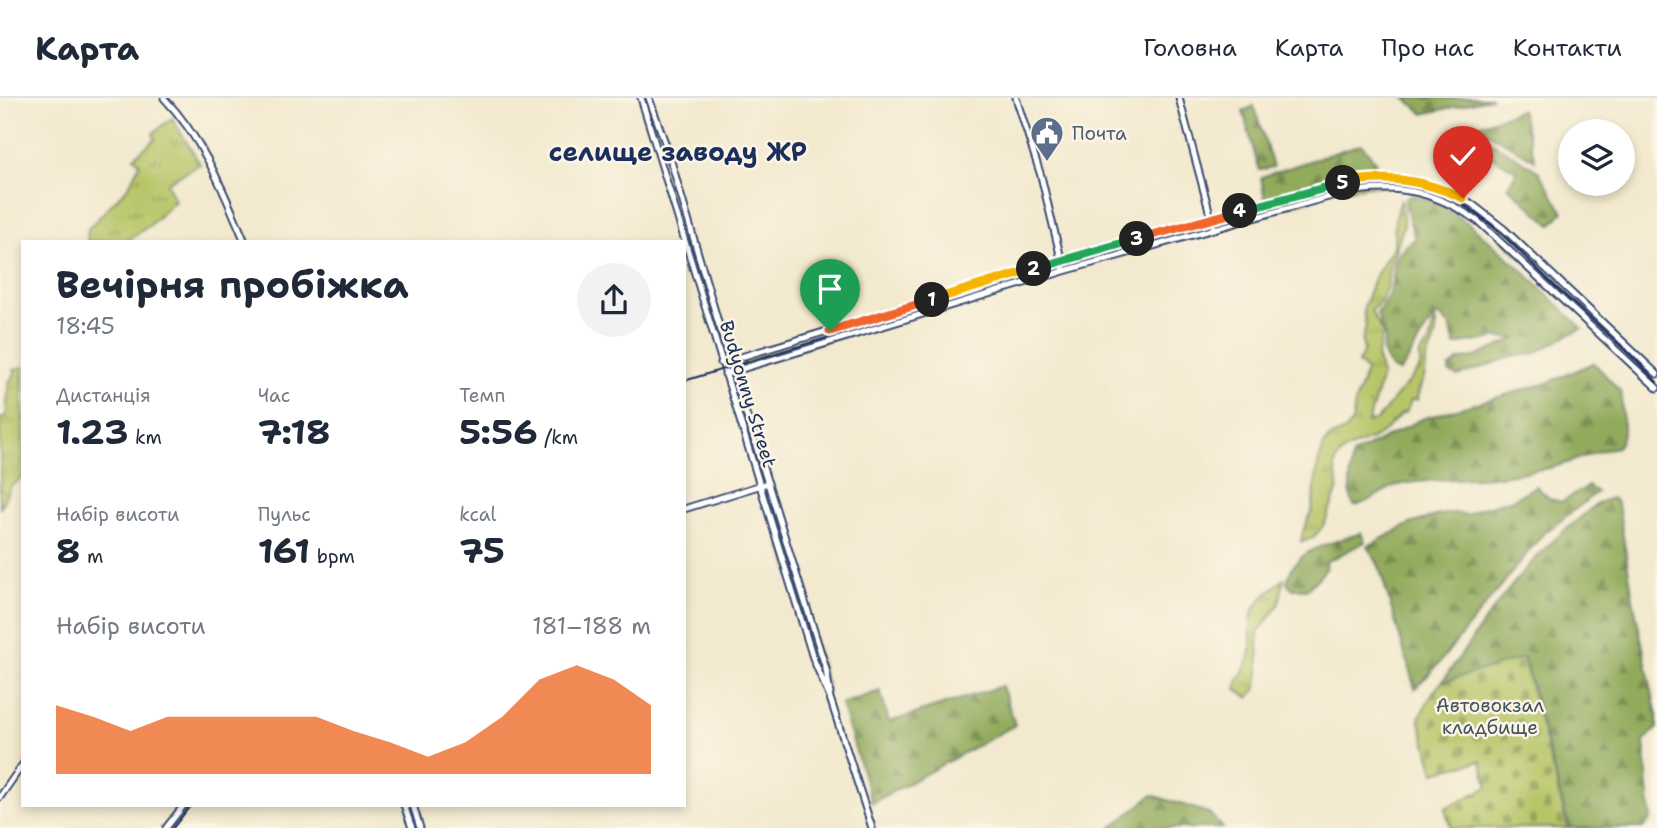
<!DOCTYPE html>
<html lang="uk">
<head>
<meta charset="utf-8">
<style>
	body { margin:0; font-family:"Shantell Sans",sans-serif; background:#f2f2f3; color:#1f2937; height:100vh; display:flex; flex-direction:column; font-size:26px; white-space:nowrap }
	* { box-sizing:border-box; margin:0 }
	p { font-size:23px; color:#747a83 }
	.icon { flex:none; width:38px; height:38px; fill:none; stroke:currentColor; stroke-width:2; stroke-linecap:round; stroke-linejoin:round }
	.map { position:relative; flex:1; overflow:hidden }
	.sheet { position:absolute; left:21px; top:142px; width:665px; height:567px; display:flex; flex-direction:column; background:#fff; border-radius:0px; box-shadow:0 4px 10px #0003 }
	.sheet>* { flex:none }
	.buttons { position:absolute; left:1558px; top:21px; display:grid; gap:14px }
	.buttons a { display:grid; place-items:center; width:77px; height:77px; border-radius:50%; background:#fff; box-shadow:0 4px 10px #0003; font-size:35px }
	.pin { position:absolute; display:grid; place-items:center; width:60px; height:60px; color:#fff; margin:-72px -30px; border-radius:50% 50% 50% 0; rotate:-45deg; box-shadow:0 0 7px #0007 }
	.pin .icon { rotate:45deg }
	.km { position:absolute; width:35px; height:35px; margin:-18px; border-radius:50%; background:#222; color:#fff; font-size:19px; line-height:35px; text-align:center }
	.round { display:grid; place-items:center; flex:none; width:74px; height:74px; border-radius:37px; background:#f2f2f3 }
	.overview { display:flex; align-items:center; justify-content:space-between; height:119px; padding:0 35px }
	h1 { font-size:38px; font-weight:700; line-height:52px }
	.metrics { display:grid; grid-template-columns:repeat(3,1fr); gap:10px; height:119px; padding:7px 35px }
	.metrics div { display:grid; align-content:center }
	.metrics b { font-size:35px; font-weight:700 }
	.metrics small { font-size:19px; font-weight:400 }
	.metrics p { font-size:19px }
	.chart { height:196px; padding:14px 35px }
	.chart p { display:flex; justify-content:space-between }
	.chart svg { width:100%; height:126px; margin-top:7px; fill:#ea580c; opacity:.7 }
	header { display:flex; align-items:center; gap:42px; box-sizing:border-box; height:98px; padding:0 35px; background:#fff; border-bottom:2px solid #e0e1e3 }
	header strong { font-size:33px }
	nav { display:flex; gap:38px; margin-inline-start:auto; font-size:24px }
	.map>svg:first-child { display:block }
	.grass { fill:url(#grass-tufts); stroke:#697a63; stroke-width:2 }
	.forest { fill:url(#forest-firs); stroke:#566c5d; stroke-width:2 }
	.cemetery { fill:url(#cemetery-stones); stroke:#697a63; stroke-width:2 }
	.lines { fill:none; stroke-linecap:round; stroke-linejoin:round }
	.tertiary-casing { stroke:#3b4b6f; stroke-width:9 }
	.secondary-casing { stroke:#3b4b6f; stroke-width:9 }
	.tertiary { stroke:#fff; stroke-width:5 }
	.secondary { stroke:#fff; stroke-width:5 }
	.tram { stroke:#1b2f5e; stroke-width:2 }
	.split-1-casing { stroke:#fff; stroke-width:14 }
	.split-2-casing { stroke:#fff; stroke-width:14 }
	.split-3-casing { stroke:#fff; stroke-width:14 }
	.split-4-casing { stroke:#fff; stroke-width:14 }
	.split-5-casing { stroke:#fff; stroke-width:14 }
	.split-6-casing { stroke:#fff; stroke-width:14 }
	.split-1 { stroke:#f0652b; stroke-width:9 }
	.split-2 { stroke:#f5b400; stroke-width:9 }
	.split-3 { stroke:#22a559; stroke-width:9 }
	.split-4 { stroke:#f0652b; stroke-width:9 }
	.split-5 { stroke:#22a559; stroke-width:9 }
	.split-6 { stroke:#f5b400; stroke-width:9 }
	.labels { text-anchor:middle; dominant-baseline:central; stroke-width:5; stroke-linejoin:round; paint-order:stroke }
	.service-label { font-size:19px; fill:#4e5e75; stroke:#fcf5e5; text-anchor:start }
	.street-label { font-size:19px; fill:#1b2f5e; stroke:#fcf5e5 }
	.park-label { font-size:19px; fill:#425460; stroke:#fcf5e5 }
	.district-label { font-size:26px; font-weight:bold; fill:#1b2f5e; stroke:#fcf5e5 }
</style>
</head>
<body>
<header>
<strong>Карта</strong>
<nav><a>Головна</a><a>Карта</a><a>Про нас</a><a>Контакти</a></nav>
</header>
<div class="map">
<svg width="1657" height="730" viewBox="0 0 1657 730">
	<defs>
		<pattern id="grass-tufts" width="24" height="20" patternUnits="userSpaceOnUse" patternTransform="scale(1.75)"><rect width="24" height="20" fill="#b7c568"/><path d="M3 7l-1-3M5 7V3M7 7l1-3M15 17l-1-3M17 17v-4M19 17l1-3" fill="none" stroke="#94a059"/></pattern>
		<pattern id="forest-firs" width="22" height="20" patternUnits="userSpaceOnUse" patternTransform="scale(1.75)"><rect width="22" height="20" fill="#91aa5c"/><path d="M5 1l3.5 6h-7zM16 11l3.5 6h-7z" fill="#768b4f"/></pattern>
		<pattern id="cemetery-stones" width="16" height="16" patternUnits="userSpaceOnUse" patternTransform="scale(1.75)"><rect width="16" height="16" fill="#b7c568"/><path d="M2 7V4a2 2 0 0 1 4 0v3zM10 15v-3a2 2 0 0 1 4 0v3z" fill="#94a059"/></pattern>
	</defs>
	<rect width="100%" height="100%" fill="#fcf5e5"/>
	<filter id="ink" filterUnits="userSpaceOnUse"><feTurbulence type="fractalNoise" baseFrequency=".0143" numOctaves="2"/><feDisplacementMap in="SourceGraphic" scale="14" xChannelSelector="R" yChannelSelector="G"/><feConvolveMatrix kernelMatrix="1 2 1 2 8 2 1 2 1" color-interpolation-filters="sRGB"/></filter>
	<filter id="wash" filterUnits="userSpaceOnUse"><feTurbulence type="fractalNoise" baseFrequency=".00686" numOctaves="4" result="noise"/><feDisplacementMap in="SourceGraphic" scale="28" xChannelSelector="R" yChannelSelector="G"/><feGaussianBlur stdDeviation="1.57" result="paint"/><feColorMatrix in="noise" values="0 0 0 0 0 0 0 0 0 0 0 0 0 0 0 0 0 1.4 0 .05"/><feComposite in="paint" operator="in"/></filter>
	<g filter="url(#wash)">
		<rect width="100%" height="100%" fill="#f2e9ce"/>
		<path class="grass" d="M172,20L200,66L167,85L175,103L150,127L127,143H87L88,131L129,88L140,65L134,59L155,41L153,35Z
			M1376,82C1409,84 1440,88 1468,107V109L1463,111C1434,96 1406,87 1372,88C1361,88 1349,93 1339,92V90Z
			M1309,96L1313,98L1310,102L1215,129L1214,122Z
			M1401,101L1404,127L1388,175V185L1381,204L1371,213L1383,235L1377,257L1382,278L1368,325L1377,322L1420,270V256L1429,245L1435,222C1439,237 1433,246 1427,259C1425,265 1426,270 1425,276C1422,285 1418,292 1417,302H1411L1407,313C1393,319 1392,330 1379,337C1365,346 1346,347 1337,361C1332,370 1338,379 1338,388C1338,393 1335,398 1333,404C1327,421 1321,440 1301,444L1303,433L1312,413L1318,366L1324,347L1329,340L1345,333L1352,325L1355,305L1366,273L1358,265L1364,253L1362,243L1366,228L1363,212L1374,180L1394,148L1395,120Z
			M1207,124L1210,127L1209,130L1069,169L1065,167L1067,162Z
			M1503,135L1576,204V207L1572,209L1499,139Z
			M1053,168L1056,169L1054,174L934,209L932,207V204Z
			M926,206L930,210L927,212L737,270L734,268L736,264Z
			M23,269V379L10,389L0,411V321L6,318L9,284L15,276L14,272Z
			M765,390L768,391L828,590L818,564L764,392Z
			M1284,481L1279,506L1258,535L1259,576L1256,590L1249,600L1236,591C1238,579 1245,572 1249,561C1253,548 1250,536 1251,523C1251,506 1272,491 1284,481Z"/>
		<path class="forest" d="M1405,0H1492L1424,16Z
			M1254,8L1273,69L1259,72L1243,13Z
			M1521,12L1535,62L1476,28Z
			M1470,31L1538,73L1563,114L1551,127L1508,88L1517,73L1481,53L1476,57L1451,44Z
			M1361,46L1376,64L1374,73L1265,103L1261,79Z
			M1413,97L1438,105L1468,125L1517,167L1582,230L1533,256L1514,258L1458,278L1449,274V270L1459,262L1478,258L1517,240H1495L1455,247L1450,228L1439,217C1425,225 1413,259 1399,274L1392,271L1382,254L1385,240L1377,215C1382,208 1389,198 1391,190C1396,166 1391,157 1415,141L1405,106L1406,99Z
			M1594,265L1622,295C1619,313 1629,335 1617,349C1592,353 1569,367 1544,371C1523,374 1500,379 1479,380C1454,381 1428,382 1403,386C1384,389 1372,405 1354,408C1347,393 1351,374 1352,357L1422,321L1547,285Z
			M1536,388L1550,401L1562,404L1588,388L1597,394L1541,438L1435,570L1415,591L1379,468L1368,448L1410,426L1439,417L1453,415L1467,417L1478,411L1513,401Z
			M1612,400L1618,406L1633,501L1657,618V630L1644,643L1651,721L1643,730H1569L1524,560L1442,584C1485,523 1521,465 1581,419C1591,411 1599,402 1612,400Z
			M1361,435L1365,444L1325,464L1326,471L1308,491H1293L1287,485C1292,450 1333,445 1361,435Z
			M1002,588L1015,627L872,705L841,606L880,593L889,624Z
			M1152,697L1209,715L1223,730H1111Z"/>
		<path class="cemetery" d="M1523,560L1568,730H1451L1445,710L1488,689L1481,663L1434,674L1419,620L1433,594L1442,584Z"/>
	</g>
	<g filter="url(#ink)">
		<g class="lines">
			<defs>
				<path id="tertiary" d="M164,0C203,41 223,92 245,144
					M1016,0L1041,78L1064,173
					M1179,0L1214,131
					M721,265L1090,154L1314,92L1378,80L1416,83L1449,93L1472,106L1504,131L1657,276
					M725,276L1064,173L1339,96C1393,85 1433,91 1479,124L1657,290
					M684,411L768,385
					M0,699L23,666
					M404,707L412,730
					M413,707L420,730
					M166,730L184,707"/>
				<path id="secondary" d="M641,0L813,560L830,600L872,730
					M649,0L668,53L728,258L826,571L830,596"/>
			</defs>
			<use href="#tertiary" class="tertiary-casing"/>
			<use href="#secondary" class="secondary-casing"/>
			<use href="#tertiary" class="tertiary"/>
			<use href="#secondary" class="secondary"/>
			<path class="tram" d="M684,283L1063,168L1338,91C1371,85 1406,81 1438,94C1484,112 1520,155 1555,188C1589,220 1625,250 1657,284
				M173,730L191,707"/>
		</g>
	</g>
	<g class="lines" filter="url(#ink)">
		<defs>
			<path id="split-1" d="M830,233L932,202"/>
			<path id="split-2" d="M932,202L1034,171"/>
			<path id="split-3" d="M1034,171L1137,141"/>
			<path id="split-4" d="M1137,141L1240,113"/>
			<path id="split-5" d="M1240,113L1343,85"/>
			<path id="split-6" d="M1343,85C1386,76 1424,82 1463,100"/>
		</defs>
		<use href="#split-1" class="split-1-casing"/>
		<use href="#split-2" class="split-2-casing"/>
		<use href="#split-3" class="split-3-casing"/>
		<use href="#split-4" class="split-4-casing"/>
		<use href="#split-5" class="split-5-casing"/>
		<use href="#split-6" class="split-6-casing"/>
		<use href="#split-1" class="split-1"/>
		<use href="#split-2" class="split-2"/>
		<use href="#split-3" class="split-3"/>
		<use href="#split-4" class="split-4"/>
		<use href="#split-5" class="split-5"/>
		<use href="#split-6" class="split-6"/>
	</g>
	<defs>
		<symbol id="civic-pin" viewBox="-11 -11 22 30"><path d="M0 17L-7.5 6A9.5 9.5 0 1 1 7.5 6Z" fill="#5c6f8a" stroke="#fcf5e5"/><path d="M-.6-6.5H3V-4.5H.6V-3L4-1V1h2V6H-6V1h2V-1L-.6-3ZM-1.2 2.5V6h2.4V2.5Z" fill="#fff"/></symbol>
	</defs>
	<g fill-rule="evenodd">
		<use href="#civic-pin" x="1028" y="16" width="38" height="52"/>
	</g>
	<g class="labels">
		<g class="service-label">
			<text x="1072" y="35">Почта</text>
		</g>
		<g class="street-label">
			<text transform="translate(748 296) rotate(73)">Budyonny Street</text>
		</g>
		<g class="park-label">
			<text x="1490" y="607">Автовокзал<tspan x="1490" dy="22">кладбище</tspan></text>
		</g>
		<g class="district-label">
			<text x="678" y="53">селище заводу ЖР</text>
		</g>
	</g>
</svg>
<div class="buttons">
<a><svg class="icon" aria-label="layers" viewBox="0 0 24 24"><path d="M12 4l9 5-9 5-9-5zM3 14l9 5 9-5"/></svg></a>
</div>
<div class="pin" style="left:830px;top:233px;background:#1e9e55"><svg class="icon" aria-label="arrive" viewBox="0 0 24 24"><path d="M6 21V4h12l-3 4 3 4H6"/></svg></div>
<div class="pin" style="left:1463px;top:100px;background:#d93025"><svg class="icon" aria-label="check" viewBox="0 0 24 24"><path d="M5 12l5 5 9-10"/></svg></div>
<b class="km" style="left:932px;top:202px">1</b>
<b class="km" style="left:1034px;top:171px">2</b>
<b class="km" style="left:1137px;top:141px">3</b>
<b class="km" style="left:1240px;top:113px">4</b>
<b class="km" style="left:1343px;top:85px">5</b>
<section class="sheet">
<div class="overview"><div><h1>Вечірня пробіжка</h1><p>18:45</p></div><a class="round"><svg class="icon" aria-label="share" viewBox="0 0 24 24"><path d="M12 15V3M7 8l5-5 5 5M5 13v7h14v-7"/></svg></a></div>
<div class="metrics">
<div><p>Дистанція</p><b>1.23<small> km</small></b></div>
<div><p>Час</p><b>7:18</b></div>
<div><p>Темп</p><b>5:56<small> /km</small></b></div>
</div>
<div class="metrics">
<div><p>Набір висоти</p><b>8<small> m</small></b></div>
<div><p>Пульс</p><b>161<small> bpm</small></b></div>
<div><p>kcal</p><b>75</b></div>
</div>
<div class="chart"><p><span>Набір висоти</span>181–188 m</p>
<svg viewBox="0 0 160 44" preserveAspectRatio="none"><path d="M0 44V20L10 24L20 29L30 24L40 24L50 24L60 24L70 24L80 29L90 33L100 38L110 33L120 24L130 11L140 6L150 11L160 20V44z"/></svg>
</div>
</section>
</div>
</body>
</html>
